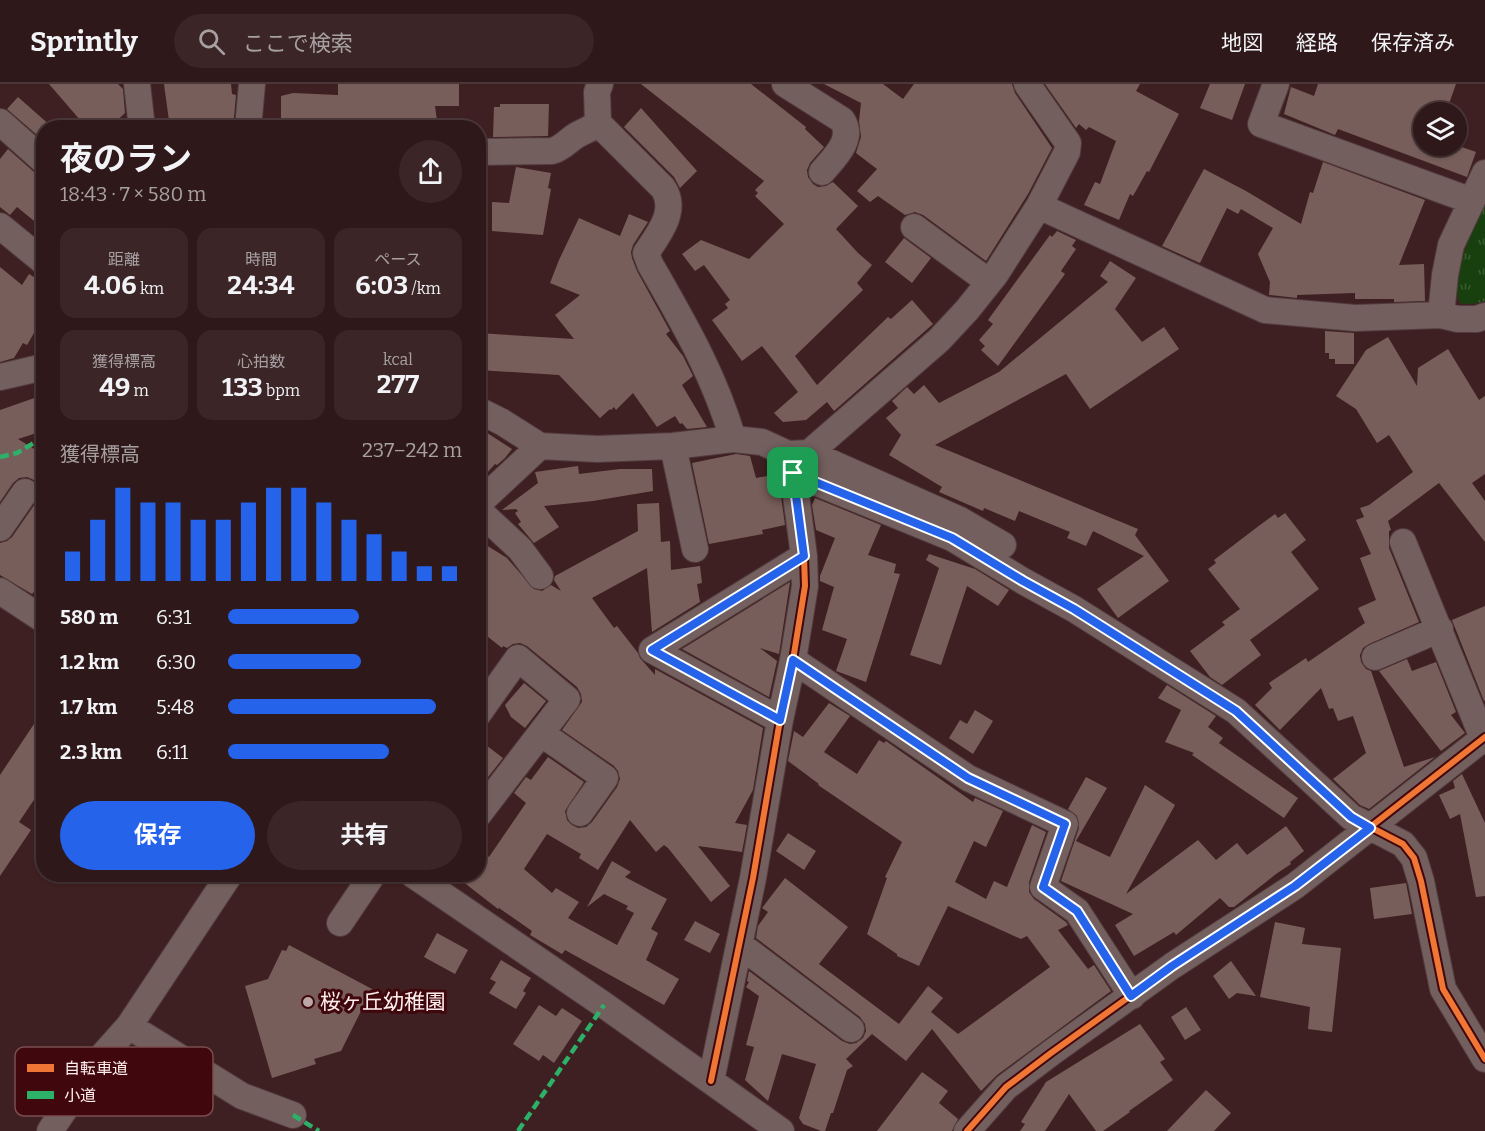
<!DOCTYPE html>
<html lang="ja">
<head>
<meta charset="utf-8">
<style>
	body { margin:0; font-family:Bitter,"Noto Sans JP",serif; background:#3b2527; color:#f1f3f6; height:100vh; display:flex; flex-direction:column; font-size:22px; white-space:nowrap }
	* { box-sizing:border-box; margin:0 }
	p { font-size:20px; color:#a7a0a2 }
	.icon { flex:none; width:33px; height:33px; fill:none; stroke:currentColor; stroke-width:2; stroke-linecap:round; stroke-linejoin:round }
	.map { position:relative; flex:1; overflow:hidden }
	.details { position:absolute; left:36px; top:36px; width:450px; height:762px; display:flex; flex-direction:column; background:#2f181a; border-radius:24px; box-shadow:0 2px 4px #0004,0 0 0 2px #4a3739 }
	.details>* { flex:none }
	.fabs { position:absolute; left:1413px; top:18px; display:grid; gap:12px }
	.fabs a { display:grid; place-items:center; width:54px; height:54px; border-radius:50%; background:#2f181a; box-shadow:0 2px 4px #0004,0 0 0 2px #4a3739; font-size:30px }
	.pin { position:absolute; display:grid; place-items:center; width:51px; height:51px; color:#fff; margin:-26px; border-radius:12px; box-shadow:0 3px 9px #0006 }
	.round { display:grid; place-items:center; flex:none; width:63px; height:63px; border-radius:32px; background:#3b2527 }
	.summary { display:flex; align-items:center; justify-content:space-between; height:102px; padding:0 24px }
	h1 { font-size:33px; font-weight:700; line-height:45px }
	.stats { display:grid; grid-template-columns:repeat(3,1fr); gap:9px; height:102px; padding:6px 24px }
	.stats div { display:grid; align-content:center; border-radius:15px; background:#3b2527; text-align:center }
	.stats b { font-size:26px; font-weight:700 }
	.stats small { font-size:16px; font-weight:400 }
	.stats p { font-size:16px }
	.chart { height:168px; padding:12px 24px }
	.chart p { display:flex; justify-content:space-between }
	.chart svg { width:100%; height:108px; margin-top:6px; stroke:#2563eb; stroke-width:6 }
	.cta { display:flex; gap:12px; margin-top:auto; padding:12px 24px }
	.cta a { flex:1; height:69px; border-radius:36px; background:#2563eb; color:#fff; font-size:24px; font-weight:700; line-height:69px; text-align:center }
	.cta a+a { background:#3b2527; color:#f1f3f6 }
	ul { padding:0 24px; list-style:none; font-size:20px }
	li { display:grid; grid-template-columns:96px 72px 1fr; align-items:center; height:45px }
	li i { height:15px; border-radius:8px; background:#2563eb }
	header { display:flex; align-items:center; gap:36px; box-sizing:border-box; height:84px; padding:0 30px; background:#2f181a; border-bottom:2px solid #4a3739 }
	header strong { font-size:28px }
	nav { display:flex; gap:33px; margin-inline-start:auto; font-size:21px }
	.search { width:420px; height:54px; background:#3b2527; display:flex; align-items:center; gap:15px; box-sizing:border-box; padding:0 21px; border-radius:33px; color:#a7a0a2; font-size:22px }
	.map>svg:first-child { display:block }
	.park { fill:url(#park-tufts) }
	.building { fill:#785e5a }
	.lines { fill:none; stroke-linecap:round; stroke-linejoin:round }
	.minor-casing { stroke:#533b3d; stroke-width:28 }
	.minor { stroke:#725f5e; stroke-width:26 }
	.quiet { stroke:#2db169; stroke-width:4.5; stroke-dasharray:9 4.5; stroke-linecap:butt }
	.cycleway-casing { stroke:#40070d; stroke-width:10 }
	.cycleway { stroke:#f07635; stroke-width:6 }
	.route-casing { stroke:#fff; stroke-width:12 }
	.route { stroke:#2563eb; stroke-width:8 }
	.poi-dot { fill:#bba7a7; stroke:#40070d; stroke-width:2 }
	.labels { text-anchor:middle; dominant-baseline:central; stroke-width:6; stroke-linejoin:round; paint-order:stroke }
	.poi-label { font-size:21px; fill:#feefee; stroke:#40070d; text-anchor:start }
	.key { fill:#40070d; stroke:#794d50; stroke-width:1.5 }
	.key-label { font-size:16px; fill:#feefee }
</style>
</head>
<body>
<header>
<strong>Sprintly</strong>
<div class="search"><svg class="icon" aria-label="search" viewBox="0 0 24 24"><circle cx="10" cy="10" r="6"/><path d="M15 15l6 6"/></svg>ここで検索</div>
<nav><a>地図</a><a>経路</a><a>保存済み</a></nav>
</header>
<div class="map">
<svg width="1485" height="1047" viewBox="0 0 1485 1047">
	<defs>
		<pattern id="park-tufts" width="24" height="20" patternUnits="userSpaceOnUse" patternTransform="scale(1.5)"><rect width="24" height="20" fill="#18400e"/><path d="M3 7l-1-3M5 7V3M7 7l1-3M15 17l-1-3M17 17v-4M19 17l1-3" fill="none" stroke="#3b5c31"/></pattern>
	</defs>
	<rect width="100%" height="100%" fill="#3f2022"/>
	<path class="park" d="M1485,118V217C1476,220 1469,221 1460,219C1448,195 1475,141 1485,118Z"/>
	<path class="building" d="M49,0H118L123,5L125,29L109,44H87Z
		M164,0H231L232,10L236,11L233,44H170Z
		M338,0H459V22H435L437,37L364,40V44H281V12L293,9L338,11Z
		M641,0H751L806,43L805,45L824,63L810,79L807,86L808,93L813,100L818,103L826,102L833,98L858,122L836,145L858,169L872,181L857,199L863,206L795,272L817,301L888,233L891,235L912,216L933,240L834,327L827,318L806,336L783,338L774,329L798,308L762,262L742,277L712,236L728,224L725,220L730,216L704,181L695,187L682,170L701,156L749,175L784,140L755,112L758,109L755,106L764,97Z
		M824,0H883L903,15L914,0H1012L1015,9L1052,64L1028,110L986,177L923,131L915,128L905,131L878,112L870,118L857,107L877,85L856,69L861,53L859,37L861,19Z
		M1045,0H1140L1136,7L1179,30L1149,88L1147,87L1133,112L1130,110L1119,136L1084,121L1095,98L1100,100L1116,57L1089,43L1086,46L1079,40L1076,44Z
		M1210,0H1245L1232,36L1200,24Z
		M1318,0H1456L1446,28H1424V62L1456,61L1476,68L1467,93L1338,45L1335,51L1284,30L1291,3L1314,12Z
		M18,13L52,43L44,44V57L7,25Z
		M500,20H549L548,52L493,53L494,23H500Z
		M641,24L697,87L680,104L674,93L624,43Z
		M8,65L34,88L44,92V145L17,123L10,131L0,123V75Z
		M1323,78L1425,116L1399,181L1424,180L1425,217L1394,218V215H1355V209L1297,211V214L1269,211L1270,198L1258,170L1273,144L1241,125L1238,130L1227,124L1200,179L1162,162L1204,85L1246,107L1301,140L1310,108L1313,109Z
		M516,83L551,89L548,104L551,105L543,151L492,147V118L509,119Z
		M629,130L648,138L633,161L631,168L632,174L637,187L670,247L666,250L683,272L693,292L682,301L707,343L687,345L682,339L680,340L675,332L657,343L633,309L616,326L614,323L611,326L610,325L600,334L559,291L478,286V249L574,255L555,231L580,211L550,199L559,176L579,134L620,152Z
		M1057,147L1076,156L1072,162L1076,165L1061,187L1065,190L998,282L981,266L985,262L979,256L993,240L988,236L1050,151L1052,153Z
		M904,154L931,174L912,199L885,178Z
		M1110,177L1136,194L1115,225L1142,258L1164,243L1179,265L1090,325L1066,290L935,361L1138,445L1135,451L1169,497L1118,534L1097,505L1144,472L1093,447L1086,462L1067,454L1070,448L1019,427L1015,437L984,424L983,427L939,408L942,403L889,371L901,351L886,334L898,324L892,317L907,303L914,310L924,301L939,319L999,288L1108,198L1100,192Z
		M0,183L22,201L29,190L44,199V232L27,261L23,259L14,274L0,278Z
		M1325,247L1354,249V280H1335V275H1329V269H1325Z
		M1388,253L1417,302L1418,284L1448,265L1479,316L1485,312V390L1472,399L1485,417V458L1439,399L1388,437L1391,446L1389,447V464L1419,538L1369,560L1363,564L1360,571L1361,578L1366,585L1371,587L1404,683L1435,673L1369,725L1360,721L1333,695L1366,669L1353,632L1338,637L1333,624L1329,625L1321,604L1280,646L1255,621L1272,604L1269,599L1306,574L1308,578L1365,539L1358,524L1376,516L1360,474L1371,470L1356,436L1364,433L1360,424L1369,421L1413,388L1389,351L1377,359L1356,325L1336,312L1366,266Z
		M43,311V347L18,355L44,371V512L36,506L32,510L0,491V459L7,457L12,453L37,417L40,409L39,402L34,396L27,393L19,394L13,399L0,418V326Z
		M478,343L512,365L505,374L497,381L495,380L478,399Z
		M736,370L750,372L756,394L778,390L785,441L762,446L763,450L709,460L692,379Z
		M578,382L579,390L620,385H652L653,407L593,417L544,422L559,443L534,459L518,440L521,438L515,429L518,427L516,425L502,426L538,399L535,388Z
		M815,414L881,441L868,471L896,480L894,489L900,490L866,598L836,587L847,555L822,546L834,503L820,497V492L835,454L816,446L812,421Z
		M659,419L661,458L670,457L671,486L700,482L702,499L697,500L700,518L652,548L647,484L592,514L614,544L617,542L638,569L640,574L655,591V585L763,644L753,706L735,739L747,741L742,768L698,762L730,802L711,818L668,764L664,761L656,768L630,736L598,786L579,774L581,770L547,750L524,785L552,809L556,804L579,818L568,834L617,861L634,829L626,825L628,822L604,810L587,823L612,777L631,788L625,793L667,815L651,845L658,849L646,876L679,895L664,921L565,866L562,870L530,851L532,847L499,824L498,825L453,790H478V765L489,773L526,719L514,709L526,693L531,696L548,673L584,698L565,727L567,736L572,741L578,744L586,743L592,738L617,703L620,695L618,687L614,682L562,646L582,618L581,610L577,603L527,562L520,559L513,560L507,564L503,562L502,564L478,545V456L507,474L534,505L542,507L551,501L561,507L554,496L555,492L638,447L637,420Z
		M1285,429L1306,456L1291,468L1319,505L1250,556L1261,571L1222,601L1210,593L1190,567L1225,541L1222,538L1240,525L1208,485L1216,479L1214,476L1260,441L1275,430L1278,434Z
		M929,470L975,485L1009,506L998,522L967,502L941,581L910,571L939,484L926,476Z
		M790,498L779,570L760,564L777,577L769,613L682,565Z
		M1485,522V616L1484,617L1452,536Z
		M1407,575L1412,587L1436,578L1456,628L1451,631L1465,649L1441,667L1379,587Z
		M524,599L546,617L525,644L511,633L505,621Z
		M1167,601L1216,632L1208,643L1223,654L1219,659L1298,714L1284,734L1192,671L1194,669L1165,658L1181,626L1158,614Z
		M829,619L850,632L824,668L857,690L879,656L884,659L886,657L973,718L975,714L1003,727L986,763L974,757L955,798L986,815L994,797L1007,803L1032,741L1046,748L1029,798V808L1034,815L1066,838L1068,841L1058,846L1088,885L1094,881L1111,907L997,991L981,1007L932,945L906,977L872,950L846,975L853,982L847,986L833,1029H831L825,1047H821L803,1040L799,1034L816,980L782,970L768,1017L745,996L754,963L746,961L759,912L746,903L749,898L747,897L749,887L842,957L850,960L856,959L863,954L866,947L865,940L860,933L756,854L758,842L768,828L762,824L785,794L848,843L819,880L899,940L928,902L943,914L931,928L958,950L1050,883L1027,852L1021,855L948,822L919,882L897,872V870L867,850L887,794L885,793L902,758L818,701L819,700L788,677L794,647L803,653Z
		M44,625V701L19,738L31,746L0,792V691Z
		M975,626L993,637L973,670L949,654L960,636L967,640Z
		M478,655L503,674L478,706Z
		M1462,690L1485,739V812L1476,813L1460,730L1450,735L1439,711L1455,704L1453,697Z
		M1086,693L1107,704L1076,757L1110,773L1145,701L1175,721L1126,810L1198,756L1216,776L1237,759L1247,771L1286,742L1304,767L1290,778L1291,780L1276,790L1234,823H1229L1220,814L1176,851L1174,848L1134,872L1115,841L1133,830L1061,797L1079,744L1077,732L1068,725Z
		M788,749L816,767L804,786L776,767Z
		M1406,799L1412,830L1374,835L1370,804Z
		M695,837L720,850L710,869L684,856Z
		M1275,838L1305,844L1302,860L1341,864L1332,948L1308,945L1310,923L1260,913Z
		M437,849L468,866L455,890L424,873Z
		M289,861L372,905L341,967L314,975L316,980L272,994L245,902L268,895L282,866L286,867Z
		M501,876L531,894L523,907L526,909L516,925L489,909L496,898L490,895Z
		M1231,877L1256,912L1237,909L1229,915L1213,892Z
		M539,921L556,932L562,924L582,937L554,979L543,971L539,977L513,960Z
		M1186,923L1201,946L1185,956L1171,933Z
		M1140,940L1165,975L1160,978L1173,996L1129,1027L1130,1028L1103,1047H1096L1069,1010L1045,1047H1020L1025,1040L1021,1038L1046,998Z
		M922,988L948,1007L939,1019L958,1035L952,1047H877Z
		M1206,1006L1231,1029L1214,1047H1167Z"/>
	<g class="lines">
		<defs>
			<path id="minor" d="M137,0L142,44
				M600,0L597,8L598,39L663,104C678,126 659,150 646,169L650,180C683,238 714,290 733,355
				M785,0L842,36C855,55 834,74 822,88
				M1276,0L1261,40L1472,117
				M0,38L44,77
				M248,44L252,0
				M478,68L552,67C563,64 567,57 577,51C584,47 591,45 598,39
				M1039,122L1265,226L1355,234L1441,231L1458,235H1477L1485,232
				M0,142L44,178
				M914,143L989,198
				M1441,231L1445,191L1451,161L1485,89
				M0,293L44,283
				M478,326L502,338L540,362
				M673,362L695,465
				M809,369L939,256L967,226L995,191L1039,122L1067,68L1068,59L1027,0
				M793,389L952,454L1023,497L1074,525L1236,627L1351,733L1403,760L1414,774L1421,797L1443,905L1485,975
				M478,420L540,362L597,365L673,362L733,355L762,358L788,370L809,369L960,436L1003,461
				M478,426L520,465L540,492
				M0,444L25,408
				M1403,458L1483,654
				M0,507L44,536
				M1375,573L1440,545
				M793,576L968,694L1065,740L1043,803L1077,827L1132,912
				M478,630L518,574L567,615L478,731
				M780,636L652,566L804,472
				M542,650L605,694L580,729
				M412,790L604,921L781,1047
				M340,839L373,790
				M740,861L851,945
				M129,942L242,1012L293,1031
				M711,997L753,794L780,636L793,576L805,502L804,472L793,389L788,370
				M50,1047L96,979L129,942L230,790
				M967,1047L1006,1003L1051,969L1172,882L1295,802L1485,653"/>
		</defs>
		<use href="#minor" class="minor-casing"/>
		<use href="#minor" class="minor"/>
		<path class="quiet" d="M0,373L17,369L44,353
			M293,1031L319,1047
			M518,1047L604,921"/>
		<defs>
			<path id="cycleway" d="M793,389L952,454L1023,497L1074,525L1236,627L1351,733L1403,760L1414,774L1421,797L1443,905L1485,975
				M711,997L753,794L780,636L793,576L805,502L804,472L793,389L788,370
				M967,1047L1006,1003L1051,969L1172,882L1295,802L1485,653"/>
		</defs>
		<use href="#cycleway" class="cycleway-casing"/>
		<use href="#cycleway" class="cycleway"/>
	</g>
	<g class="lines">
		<defs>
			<path id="route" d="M793,389L952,454L1023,497L1074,525L1236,627L1351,733L1370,744L1295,802L1172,882L1131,912L1077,827L1043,803L1065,740L968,694L793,576L780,636L652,566L804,472Z"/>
		</defs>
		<use href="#route" class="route-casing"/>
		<use href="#route" class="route"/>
	</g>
	<circle class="poi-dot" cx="308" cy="918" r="6"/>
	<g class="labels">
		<g class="poi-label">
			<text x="320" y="918">桜ヶ丘幼稚園</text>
		</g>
	</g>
	<rect x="15" y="963" width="198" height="69" rx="9" class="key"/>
	<rect x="27" y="980" width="27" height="8" fill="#f07635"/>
	<rect x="27" y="1007" width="27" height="8" fill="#2db169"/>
	<g class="key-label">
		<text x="64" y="990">自転車道</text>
		<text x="64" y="1017">小道</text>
	</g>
</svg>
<div class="fabs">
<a><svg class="icon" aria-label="layers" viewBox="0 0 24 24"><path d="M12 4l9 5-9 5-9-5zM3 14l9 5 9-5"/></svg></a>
</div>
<div class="pin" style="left:793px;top:389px;background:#1e9e55"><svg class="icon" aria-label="arrive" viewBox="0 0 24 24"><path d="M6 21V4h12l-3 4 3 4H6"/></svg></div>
<section class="details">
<div class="summary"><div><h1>夜のラン</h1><p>18:43 · 7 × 580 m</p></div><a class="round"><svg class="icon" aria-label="share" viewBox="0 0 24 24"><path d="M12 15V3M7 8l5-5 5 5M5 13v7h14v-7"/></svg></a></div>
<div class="stats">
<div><p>距離</p><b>4.06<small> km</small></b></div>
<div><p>時間</p><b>24:34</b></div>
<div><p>ペース</p><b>6:03<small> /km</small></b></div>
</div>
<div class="stats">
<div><p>獲得標高</p><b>49<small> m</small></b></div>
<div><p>心拍数</p><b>133<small> bpm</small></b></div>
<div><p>kcal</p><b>277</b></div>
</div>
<div class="chart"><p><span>獲得標高</span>237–242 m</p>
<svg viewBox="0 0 160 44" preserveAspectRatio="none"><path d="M5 44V32M15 44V19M25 44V6M35 44V12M45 44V12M55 44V19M65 44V19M75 44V12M85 44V6M95 44V6M105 44V12M115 44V19M125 44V25M135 44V32M145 44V38M155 44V38"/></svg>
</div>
<ul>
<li><b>580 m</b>6:31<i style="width:56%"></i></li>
<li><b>1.2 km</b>6:30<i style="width:57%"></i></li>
<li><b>1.7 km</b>5:48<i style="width:89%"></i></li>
<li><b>2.3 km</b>6:11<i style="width:69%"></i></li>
</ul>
<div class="cta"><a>保存</a><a>共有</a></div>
</section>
</div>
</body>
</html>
